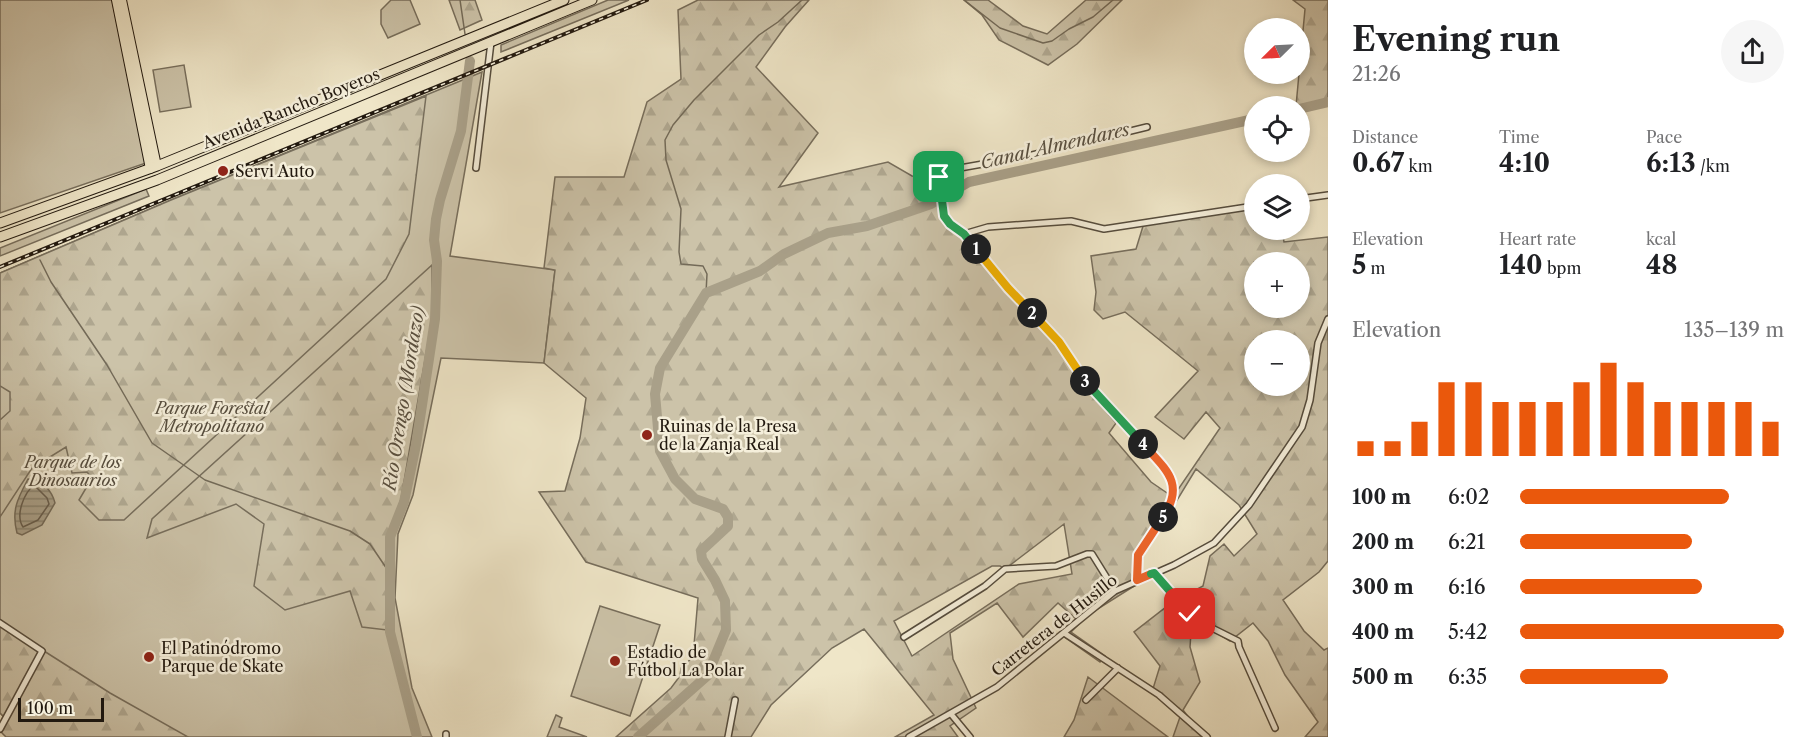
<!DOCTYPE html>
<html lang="en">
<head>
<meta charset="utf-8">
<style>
	body { margin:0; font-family:"Libre Caslon Text",serif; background:#f6f6f6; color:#202124; height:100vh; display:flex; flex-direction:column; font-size:22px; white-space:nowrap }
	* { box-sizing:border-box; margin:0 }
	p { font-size:20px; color:#757577 }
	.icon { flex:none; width:33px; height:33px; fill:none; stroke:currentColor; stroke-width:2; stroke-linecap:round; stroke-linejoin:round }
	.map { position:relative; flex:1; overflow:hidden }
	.panel { display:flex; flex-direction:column; background:#fff; width:480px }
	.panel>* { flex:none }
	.needle { width:39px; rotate:246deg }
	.tools { position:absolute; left:1244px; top:18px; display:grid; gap:12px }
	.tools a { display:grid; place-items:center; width:66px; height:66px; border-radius:50%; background:#fff; box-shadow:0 3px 9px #0003; font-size:30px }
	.scale { position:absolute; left:18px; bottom:15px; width:86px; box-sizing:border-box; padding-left:6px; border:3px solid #22190f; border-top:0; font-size:16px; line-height:21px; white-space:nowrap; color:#22190f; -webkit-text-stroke:4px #f5efdb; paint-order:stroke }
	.pin { position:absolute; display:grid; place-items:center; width:51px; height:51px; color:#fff; margin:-26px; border-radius:12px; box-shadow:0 3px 9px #0006 }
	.km { position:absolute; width:30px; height:30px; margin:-15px; border-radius:50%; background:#222; color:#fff; font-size:16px; line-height:30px; text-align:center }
	.round { display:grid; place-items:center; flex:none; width:63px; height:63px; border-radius:32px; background:#f6f6f6 }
	.headline { display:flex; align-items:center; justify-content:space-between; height:102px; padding:0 24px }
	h1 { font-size:33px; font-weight:700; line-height:45px }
	.stats { display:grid; grid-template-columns:repeat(3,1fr); gap:9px; height:102px; padding:6px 24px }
	.stats div { display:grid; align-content:center }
	.stats b { font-size:26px; font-weight:700 }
	.stats small { font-size:16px; font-weight:400 }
	.stats p { font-size:16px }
	.chart { height:168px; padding:12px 24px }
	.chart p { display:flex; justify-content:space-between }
	.chart svg { width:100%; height:108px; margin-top:6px; stroke:#ea580c; stroke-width:6 }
	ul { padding:0 24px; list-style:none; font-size:20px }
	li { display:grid; grid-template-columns:96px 72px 1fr; align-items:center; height:45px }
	li i { height:15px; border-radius:8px; background:#ea580c }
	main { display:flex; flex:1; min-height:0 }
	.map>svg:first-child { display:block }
	.green { fill:#ccc3a9; stroke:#776e5c; stroke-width:1.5 }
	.forest { fill:url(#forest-firs); stroke:#776e5c; stroke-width:1.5; fill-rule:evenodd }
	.water { fill:url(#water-rules); stroke:#736a58; stroke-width:1.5 }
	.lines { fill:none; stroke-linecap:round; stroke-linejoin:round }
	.shore { stroke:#665c4c; stroke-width:1.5 }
	.stream { stroke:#736a58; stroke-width:1.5 }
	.river { stroke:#a9a089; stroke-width:10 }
	.street-casing { stroke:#554c3d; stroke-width:8 }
	.primary-casing { stroke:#22190f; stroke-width:10 }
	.highway-casing { stroke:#22190f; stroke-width:11 }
	.street { stroke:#f5efdb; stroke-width:5 }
	.primary { stroke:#efe6c8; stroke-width:8 }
	.highway { stroke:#efe6c8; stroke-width:9 }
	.rail-casing { stroke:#22190f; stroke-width:4 }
	.rail { stroke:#f5efdb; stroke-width:1.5; stroke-dasharray:4.5; stroke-linecap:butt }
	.split-1-casing { stroke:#fff; stroke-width:12 }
	.split-2-casing { stroke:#fff; stroke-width:12 }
	.split-3-casing { stroke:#fff; stroke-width:12 }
	.split-4-casing { stroke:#fff; stroke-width:12 }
	.split-5-casing { stroke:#fff; stroke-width:12 }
	.split-6-casing { stroke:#fff; stroke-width:12 }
	.split-7-casing { stroke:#fff; stroke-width:12 }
	.split-1 { stroke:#22a559; stroke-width:8 }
	.split-2 { stroke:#f5b400; stroke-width:8 }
	.split-3 { stroke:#f5b400; stroke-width:8 }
	.split-4 { stroke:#22a559; stroke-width:8 }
	.split-5 { stroke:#f0652b; stroke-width:8 }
	.split-6 { stroke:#f0652b; stroke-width:8 }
	.split-7 { stroke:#22a559; stroke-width:8 }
	.poi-dot { fill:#8f2418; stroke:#f5efdb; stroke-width:2 }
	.labels { text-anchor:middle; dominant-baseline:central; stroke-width:5; stroke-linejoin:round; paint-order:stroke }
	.street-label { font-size:16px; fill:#22190f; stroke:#f5efdb }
	.poi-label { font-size:16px; fill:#22190f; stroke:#f5efdb; text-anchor:start }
	.park-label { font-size:16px; font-style:italic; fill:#554c3d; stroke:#f5efdb }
	.water-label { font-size:18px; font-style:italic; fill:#584f40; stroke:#f5efdb }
</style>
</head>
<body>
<main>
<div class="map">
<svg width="1328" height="737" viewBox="0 0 1328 737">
	<defs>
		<pattern id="forest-firs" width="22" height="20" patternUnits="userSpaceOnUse" patternTransform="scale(1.5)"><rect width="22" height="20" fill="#ccc3a9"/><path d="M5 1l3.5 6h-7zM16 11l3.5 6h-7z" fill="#afa790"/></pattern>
		<pattern id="water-rules" width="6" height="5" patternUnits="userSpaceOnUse" patternTransform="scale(1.5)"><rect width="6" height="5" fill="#a9a089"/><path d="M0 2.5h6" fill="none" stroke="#89826e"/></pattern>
	</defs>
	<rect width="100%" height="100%" fill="#efe6c8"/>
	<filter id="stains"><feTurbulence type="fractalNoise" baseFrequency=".00333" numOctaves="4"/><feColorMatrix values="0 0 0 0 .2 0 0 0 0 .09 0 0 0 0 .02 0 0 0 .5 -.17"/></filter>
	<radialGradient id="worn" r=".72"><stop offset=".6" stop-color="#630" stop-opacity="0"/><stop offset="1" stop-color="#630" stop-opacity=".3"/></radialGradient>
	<path class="green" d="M0,0H112L146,163L0,213Z
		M410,0L420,24L388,38L381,24V10L391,0Z
		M608,0H629L501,52V45Z
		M184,65L191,107L160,112L153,70Z
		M482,72L450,256L555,270L544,363L441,358L413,495L398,534L395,598L412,688L432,737H6L5,718L0,713V273L171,200Z
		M146,189L149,196L0,256V248Z
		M600,606L660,625L630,716L571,696Z
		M556,715L562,718L559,727L587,737H547Z"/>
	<path class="forest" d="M449,0H475L482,20L460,30Z
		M698,0H809L785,27L756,67L818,133L779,187L888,162L912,176L939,177L944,216L964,234L1073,363L1087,389L1116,423L1109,433L1151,482L1173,497L1220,428L1206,412L1184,439L1155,417L1198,371L1125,312L1103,319L1094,310L1096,292L1091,256L1136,249L1144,223L1254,206V230H1282L1284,242L1328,237V561L1319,572L1283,600L1304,631L1324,650L1328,648V737H1305L1318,722L1285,675L1268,641L1253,623L1230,641L1192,618L1190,647L1200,682L1183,710L1202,735V737H1173L1180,717L1152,692L1160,666L1134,632L1170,604L1203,586L1210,556L1224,544L1234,556L1257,534L1239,505L1196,469L1143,556L1139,583L1088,615L1071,632L1105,656L1100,662L1060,634L1076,619L1058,603L1023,637L997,603L950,633L953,659L976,708L950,726L958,737H895L934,715L864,629L832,648L771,705L751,737H616L671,688L680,676L681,668L693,657L698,598L586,562L539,492L565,491L580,438L586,398L544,363L555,270L544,268L555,177H624L647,102L681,79L678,10ZM1254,262H1299V308H1254ZM1254,340H1299V386H1254ZM1064,524L1072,574L1019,584L912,656L894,621L992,566H1000L1005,569Z
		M964,0H988L1023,26L1047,34L1086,0H1122L1077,44L1048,65L999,40L982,15Z
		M1293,0H1328V99L1296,106L1305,9Z
		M426,96L409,234L386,279L124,520H99L79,500L92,478L87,472L72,473L66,447L32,468L0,517V420L10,411V392L0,386V273L171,200Z
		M432,265V319L401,499L389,536L387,630L362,627L350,591L285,610L254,586L264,524L236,504L147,538L152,519Z
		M0,623L110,693L188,737H6L0,731L5,718L0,713Z
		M1088,677L1168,737H1064L1074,720Z"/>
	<path class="water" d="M28,479C42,479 52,491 55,503L42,525L22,535L17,533C11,510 18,498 28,479Z"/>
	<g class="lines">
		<path class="shore" d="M34,485L47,498L49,504L38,520L23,527C15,515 24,493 34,485Z"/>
		<path class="stream" d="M460,0L465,34
			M964,0L1000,28L1043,43L1052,41L1069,29L1093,17L1113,0
			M40,260L51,282L107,365L152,443L205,480L350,531L370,544L389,572
			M706,293L707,274L703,266L681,264L679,252L681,209L666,160L665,140L673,125L694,100L759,35L778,22L802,0"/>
		<path class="river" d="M1299,109L1328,102
			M417,737L390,632V537L404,502L416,445L435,319L437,261L434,240L436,219L440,200L461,131L470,61
			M638,737L707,676L726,630L725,601L715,580L702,559L701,551L728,526V517L723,509L695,499L675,479L660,451L655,394L660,368L706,293L760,271L784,254L828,233L867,226L931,204L969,182L1254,119"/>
		<defs>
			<path id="street" d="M476,168L491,42
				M1299,199L1328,195
				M964,234L988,227L1071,221L1104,229L1254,206
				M1154,573L1190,614L1204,624L1238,641L1239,647L1275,728
				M1137,580L1139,555L1169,508L1174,495L1172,480L1168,472L1084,379L1059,343L1008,288L964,234L950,224L944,216L937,175L943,171L1028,156L1147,127
				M0,623L42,651L0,729
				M1064,633L1159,695L1207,737
				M904,637L985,586L1005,569L1056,566L1087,554H1092L1115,591
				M1086,700L1118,668
				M951,714L970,737
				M446,734V737
				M728,737L735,700
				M909,737L997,687L1115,591L1174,565L1214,543L1249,505L1302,427L1310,400L1318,343L1328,319"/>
			<path id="primary" d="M116,0L150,169
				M122,0L157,166"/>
			<path id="highway" d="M0,223L157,166L564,0
				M0,237L157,180L592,0"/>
		</defs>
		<use href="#street" class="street-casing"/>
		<use href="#primary" class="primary-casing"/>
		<use href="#highway" class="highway-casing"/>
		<use href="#street" class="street"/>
		<use href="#primary" class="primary"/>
		<use href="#highway" class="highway"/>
		<defs>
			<path id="rail" d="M0,267L647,0"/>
		</defs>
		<use href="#rail" class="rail-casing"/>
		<use href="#rail" class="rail"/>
	</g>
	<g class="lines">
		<defs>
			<path id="split-1" d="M939,177L944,216L950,224L964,234L976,249"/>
			<path id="split-2" d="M976,249L1008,288L1032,313"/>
			<path id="split-3" d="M1032,313L1059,342L1085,381"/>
			<path id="split-4" d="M1085,381L1143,444"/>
			<path id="split-5" d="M1143,444C1165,469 1186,483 1163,517"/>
			<path id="split-6" d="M1151,574L1137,580L1138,555L1163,517"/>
			<path id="split-7" d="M1151,574L1154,573L1190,614"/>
		</defs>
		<use href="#split-1" class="split-1-casing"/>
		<use href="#split-2" class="split-2-casing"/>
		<use href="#split-3" class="split-3-casing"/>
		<use href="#split-4" class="split-4-casing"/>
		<use href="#split-5" class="split-5-casing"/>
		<use href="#split-6" class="split-6-casing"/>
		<use href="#split-7" class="split-7-casing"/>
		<use href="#split-1" class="split-1"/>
		<use href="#split-2" class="split-2"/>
		<use href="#split-3" class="split-3"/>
		<use href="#split-4" class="split-4"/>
		<use href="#split-5" class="split-5"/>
		<use href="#split-6" class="split-6"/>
		<use href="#split-7" class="split-7"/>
	</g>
	<g class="poi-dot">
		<circle cx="223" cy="171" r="6"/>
		<circle cx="647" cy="435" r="6"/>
		<circle cx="149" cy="657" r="6"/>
		<circle cx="615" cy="661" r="6"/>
	</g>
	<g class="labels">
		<g class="street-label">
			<text transform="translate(291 108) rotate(-22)">Avenida Rancho Boyeros</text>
			<text transform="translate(1054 625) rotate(-38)">Carretera de Husillo</text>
		</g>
		<g class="poi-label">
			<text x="235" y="171">Servi Auto</text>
			<text x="659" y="426">Ruinas de la Presa<tspan x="659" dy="18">de la Zanja Real</tspan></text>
			<text x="161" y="648">El Patinódromo<tspan x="161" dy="18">Parque de Skate</tspan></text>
			<text x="627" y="652">Estadio de<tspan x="627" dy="18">Fútbol La Polar</tspan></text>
		</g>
		<g class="park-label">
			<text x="212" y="408">Parque Forestal<tspan x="212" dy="18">Metropolitano</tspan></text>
			<text x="73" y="462">Parque de los<tspan x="73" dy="18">Dinosaurios</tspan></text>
		</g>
		<g class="water-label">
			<text transform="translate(1055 146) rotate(-13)">Canal Almendares</text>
			<text transform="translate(404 398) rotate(-81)">Río Orengo (Mordazo)</text>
		</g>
	</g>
	<rect width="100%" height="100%" filter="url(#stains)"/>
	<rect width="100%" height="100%" fill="url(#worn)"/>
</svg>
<div class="tools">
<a><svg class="needle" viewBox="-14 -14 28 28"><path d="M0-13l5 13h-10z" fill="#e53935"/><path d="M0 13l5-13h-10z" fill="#757577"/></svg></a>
<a><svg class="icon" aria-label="locate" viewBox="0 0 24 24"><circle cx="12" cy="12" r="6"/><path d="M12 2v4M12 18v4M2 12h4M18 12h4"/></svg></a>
<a><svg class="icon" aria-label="layers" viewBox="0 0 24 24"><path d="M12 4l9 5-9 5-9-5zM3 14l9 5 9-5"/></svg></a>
<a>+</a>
<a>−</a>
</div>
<div class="scale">100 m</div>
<div class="pin" style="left:939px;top:177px;background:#1e9e55"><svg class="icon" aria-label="arrive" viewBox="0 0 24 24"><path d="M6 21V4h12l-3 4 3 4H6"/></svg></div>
<div class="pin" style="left:1190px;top:614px;background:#d93025"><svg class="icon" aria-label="check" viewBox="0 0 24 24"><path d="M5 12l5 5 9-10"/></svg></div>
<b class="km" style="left:976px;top:249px">1</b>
<b class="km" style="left:1032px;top:313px">2</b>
<b class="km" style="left:1085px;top:381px">3</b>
<b class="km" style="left:1143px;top:444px">4</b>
<b class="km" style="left:1163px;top:517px">5</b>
</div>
<section class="panel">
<div class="headline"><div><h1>Evening run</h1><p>21:26</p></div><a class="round"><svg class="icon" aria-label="share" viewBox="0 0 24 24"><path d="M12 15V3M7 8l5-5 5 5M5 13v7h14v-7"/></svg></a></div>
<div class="stats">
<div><p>Distance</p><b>0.67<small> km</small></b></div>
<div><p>Time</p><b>4:10</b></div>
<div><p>Pace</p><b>6:13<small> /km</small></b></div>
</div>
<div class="stats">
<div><p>Elevation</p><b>5<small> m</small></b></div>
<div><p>Heart rate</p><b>140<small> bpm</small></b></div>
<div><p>kcal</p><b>48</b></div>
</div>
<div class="chart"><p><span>Elevation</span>135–139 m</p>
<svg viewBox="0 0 160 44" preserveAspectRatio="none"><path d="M5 44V38M15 44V38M25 44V30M35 44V14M45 44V14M55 44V22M65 44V22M75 44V22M85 44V14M95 44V6M105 44V14M115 44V22M125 44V22M135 44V22M145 44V22M155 44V30"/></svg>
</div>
<ul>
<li><b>100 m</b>6:02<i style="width:79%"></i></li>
<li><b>200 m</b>6:21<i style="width:65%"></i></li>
<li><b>300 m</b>6:16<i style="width:69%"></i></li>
<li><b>400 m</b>5:42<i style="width:100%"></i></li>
<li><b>500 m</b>6:35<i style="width:56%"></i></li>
</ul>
</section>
</main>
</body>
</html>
